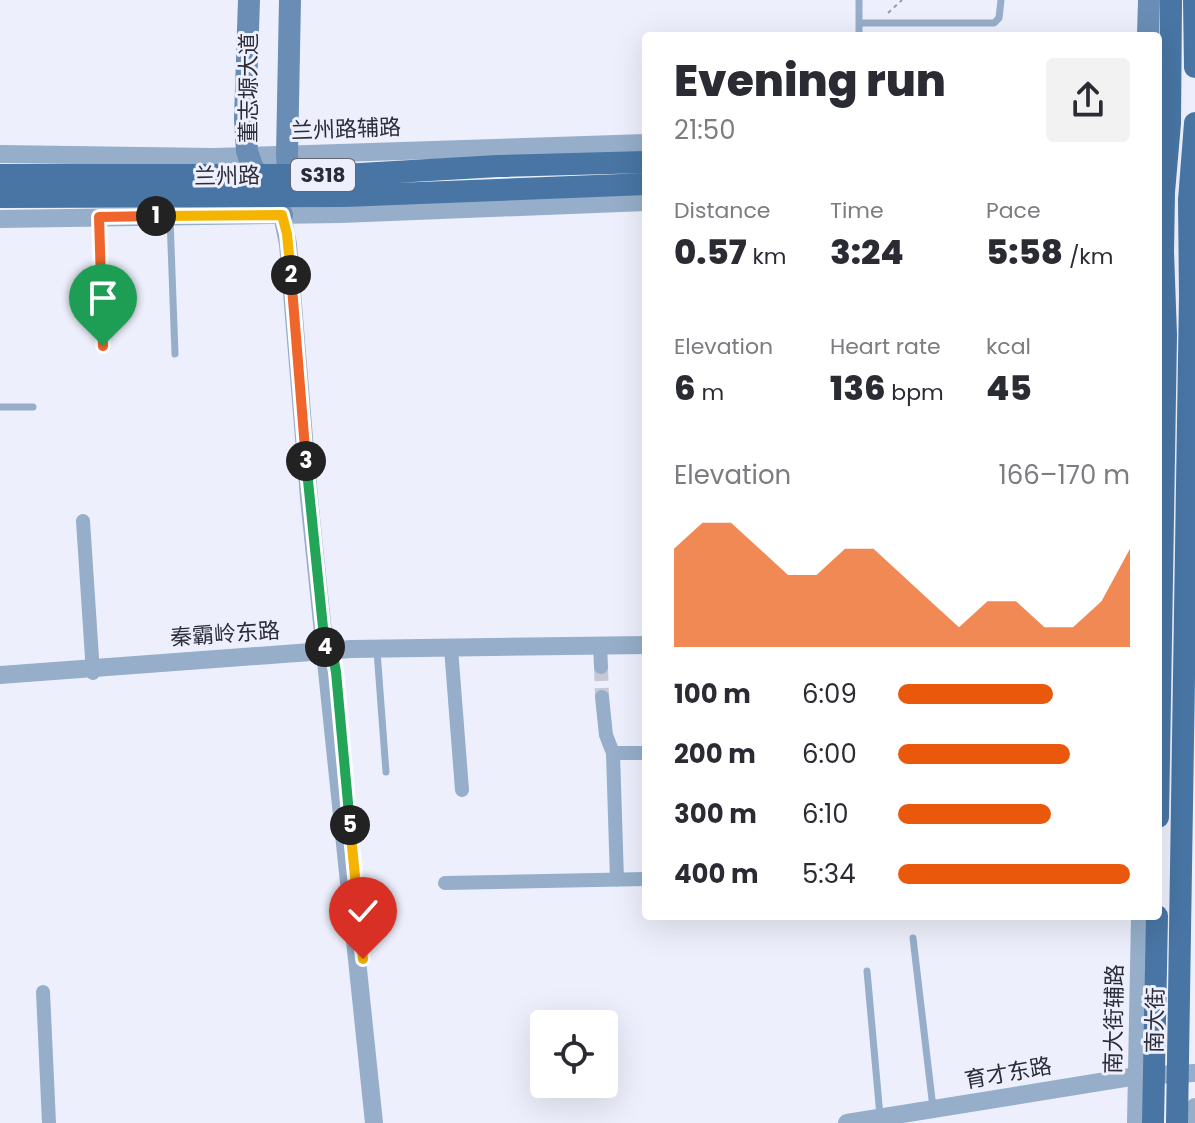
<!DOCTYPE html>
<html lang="en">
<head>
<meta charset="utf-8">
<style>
	body { margin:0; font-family:Poppins,"Noto Sans SC",sans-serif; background:#f2f2f3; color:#2b2b33; height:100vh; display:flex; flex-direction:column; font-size:30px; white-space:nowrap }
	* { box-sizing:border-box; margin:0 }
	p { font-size:26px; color:#7c7c81 }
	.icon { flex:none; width:44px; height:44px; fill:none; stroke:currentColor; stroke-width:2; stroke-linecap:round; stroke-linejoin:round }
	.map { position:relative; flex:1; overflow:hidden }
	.details { position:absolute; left:642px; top:32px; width:520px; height:888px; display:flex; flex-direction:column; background:#fff; border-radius:8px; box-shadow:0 8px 32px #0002 }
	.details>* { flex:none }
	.fabs { position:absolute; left:530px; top:1010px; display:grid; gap:16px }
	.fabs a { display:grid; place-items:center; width:88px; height:88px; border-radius:8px; background:#fff; box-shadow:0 8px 32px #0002; font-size:40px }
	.pin { position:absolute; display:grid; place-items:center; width:68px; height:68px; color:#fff; margin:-82px -34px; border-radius:50% 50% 50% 0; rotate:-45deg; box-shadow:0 0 8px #0007 }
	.pin .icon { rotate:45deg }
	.km { position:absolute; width:40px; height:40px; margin:-20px; border-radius:50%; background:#222; color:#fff; font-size:22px; line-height:40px; text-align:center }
	.round { display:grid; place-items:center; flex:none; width:84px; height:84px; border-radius:8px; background:#f2f2f3 }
	.head { display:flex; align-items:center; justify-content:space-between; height:136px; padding:0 32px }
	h1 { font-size:44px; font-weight:800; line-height:60px }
	.stats { display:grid; grid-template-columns:repeat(3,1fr); gap:12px; height:136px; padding:8px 32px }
	.stats div { display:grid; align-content:center }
	.stats b { font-size:34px; font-weight:800 }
	.stats small { font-size:22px; font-weight:400 }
	.stats p { font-size:22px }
	.chart { height:224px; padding:16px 32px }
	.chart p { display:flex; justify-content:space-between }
	.chart svg { width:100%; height:144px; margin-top:8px; fill:#ea580c; opacity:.7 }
	ul { padding:0 32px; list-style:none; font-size:26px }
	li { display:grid; grid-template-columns:128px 96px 1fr; align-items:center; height:60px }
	li i { height:20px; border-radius:10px; background:#ea580c }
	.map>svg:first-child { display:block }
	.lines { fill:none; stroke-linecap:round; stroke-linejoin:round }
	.minor-tunnel { stroke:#c6c9d5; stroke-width:14; stroke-dasharray:14 7; stroke-linecap:butt }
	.path { stroke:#9a9ca8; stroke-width:2; stroke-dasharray:4 4; stroke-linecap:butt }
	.service { stroke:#96aec9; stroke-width:7 }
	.minor { stroke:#96aec9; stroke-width:14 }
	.tertiary { stroke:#96aec9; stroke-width:18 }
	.secondary { stroke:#698db4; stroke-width:22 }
	.primary { stroke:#4875a4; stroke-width:22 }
	.split-1-casing { stroke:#fff; stroke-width:16 }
	.split-2-casing { stroke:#fff; stroke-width:16 }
	.split-3-casing { stroke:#fff; stroke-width:16 }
	.split-4-casing { stroke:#fff; stroke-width:16 }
	.split-5-casing { stroke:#fff; stroke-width:16 }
	.split-6-casing { stroke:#fff; stroke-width:16 }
	.split-1 { stroke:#f0652b; stroke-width:10 }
	.split-2 { stroke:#f5b400; stroke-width:10 }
	.split-3 { stroke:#f0652b; stroke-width:10 }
	.split-4 { stroke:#22a559; stroke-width:10 }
	.split-5 { stroke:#22a559; stroke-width:10 }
	.split-6 { stroke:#f5b400; stroke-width:10 }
	.labels { text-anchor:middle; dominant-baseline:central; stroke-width:6; stroke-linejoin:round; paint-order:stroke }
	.shield { fill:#edf0fc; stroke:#646773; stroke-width:2 }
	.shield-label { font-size:20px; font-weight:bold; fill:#2a2c38 }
	.street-label { font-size:22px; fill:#2a2c38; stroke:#edf0fc }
</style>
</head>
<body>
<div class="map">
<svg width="1195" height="1123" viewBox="0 0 1195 1123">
	<rect width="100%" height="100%" fill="#edf0fc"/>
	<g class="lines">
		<path class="minor-tunnel" d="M601,667L602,697"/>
		<path class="path" d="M888,13L902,0"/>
		<path class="service" d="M859,0V36
			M859,23H994L999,18L1001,0
			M170,218L175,354
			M99,219L103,346
			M0,407H33
			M377,651L386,772
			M913,938L933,1108
			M867,971L880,1116"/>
		<path class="minor" d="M83,521L93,673
			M600,645L601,667
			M451,648L462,790
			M602,697L606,735L613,753L617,880
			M613,753H646
			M445,883L646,879
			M43,992L49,1123"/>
		<path class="tertiary" d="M0,154L214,157L646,143
			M282,215L288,244L309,498L374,1123
			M0,219L341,214L646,202
			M0,675L351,649L646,645
			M847,1123L1137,1076L1195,1073
			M1136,1123L1140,916
			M1194,1123L1195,1107"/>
		<path class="secondary" d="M249,0L245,119L247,151L252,166L282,215
			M290,0L287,155L290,194
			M1148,36L1149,0"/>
		<path class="primary" d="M1194,0L1195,67
			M0,175H343L498,166L646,162
			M0,197L344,196L646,184
			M1158,817L1166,335L1163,252L1164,192L1170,123L1171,0
			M1153,1123L1157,916
			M1177,1123L1190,296L1189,200L1195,123"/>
	</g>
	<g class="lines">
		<defs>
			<path id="split-1" d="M103,346L99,217L156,216"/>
			<path id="split-2" d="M156,216L282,215L287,234L291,275"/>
			<path id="split-3" d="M291,275L306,461"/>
			<path id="split-4" d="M306,461L325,647"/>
			<path id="split-5" d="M325,647L326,651L332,650L336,672L350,825"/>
			<path id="split-6" d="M350,825L363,959"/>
		</defs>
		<use href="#split-1" class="split-1-casing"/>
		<use href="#split-2" class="split-2-casing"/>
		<use href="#split-3" class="split-3-casing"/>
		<use href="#split-4" class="split-4-casing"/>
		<use href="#split-5" class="split-5-casing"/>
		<use href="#split-6" class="split-6-casing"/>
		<use href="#split-1" class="split-1"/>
		<use href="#split-2" class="split-2"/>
		<use href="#split-3" class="split-3"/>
		<use href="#split-4" class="split-4"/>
		<use href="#split-5" class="split-5"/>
		<use href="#split-6" class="split-6"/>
	</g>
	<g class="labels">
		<rect class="shield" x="291" y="159" width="64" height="32" rx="6"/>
		<g class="shield-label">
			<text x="323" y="175">S318</text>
		</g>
		<g class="street-label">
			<text transform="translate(248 88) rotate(-90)">董志塬大道</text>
			<text transform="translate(346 129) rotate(-2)">兰州路辅路</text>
			<text transform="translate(227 176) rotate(-1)">兰州路</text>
			<text transform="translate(225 634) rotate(-4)">秦霸岭东路</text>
			<text transform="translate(1114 1019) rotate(-89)">南大街辅路</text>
			<text transform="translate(1155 1020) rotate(-89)">南大街</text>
			<text transform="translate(1008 1073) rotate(-10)">育才东路</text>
		</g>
	</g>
</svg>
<div class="fabs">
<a><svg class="icon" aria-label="locate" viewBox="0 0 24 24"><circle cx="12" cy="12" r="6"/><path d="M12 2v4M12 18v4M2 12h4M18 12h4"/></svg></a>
</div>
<div class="pin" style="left:103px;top:346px;background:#1e9e55"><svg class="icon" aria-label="arrive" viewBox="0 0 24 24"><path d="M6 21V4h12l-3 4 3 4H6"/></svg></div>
<div class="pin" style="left:363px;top:959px;background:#d93025"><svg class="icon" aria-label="check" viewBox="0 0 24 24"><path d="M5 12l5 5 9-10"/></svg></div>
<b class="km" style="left:156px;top:216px">1</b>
<b class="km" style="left:291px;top:275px">2</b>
<b class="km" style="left:306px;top:461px">3</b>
<b class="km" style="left:325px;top:647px">4</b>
<b class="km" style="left:350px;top:825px">5</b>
<section class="details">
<div class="head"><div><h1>Evening run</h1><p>21:50</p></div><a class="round"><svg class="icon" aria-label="share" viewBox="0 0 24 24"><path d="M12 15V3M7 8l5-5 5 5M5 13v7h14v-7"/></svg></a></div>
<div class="stats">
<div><p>Distance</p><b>0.57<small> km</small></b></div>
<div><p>Time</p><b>3:24</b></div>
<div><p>Pace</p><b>5:58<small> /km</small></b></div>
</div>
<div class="stats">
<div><p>Elevation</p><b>6<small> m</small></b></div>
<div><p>Heart rate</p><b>136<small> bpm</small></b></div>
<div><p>kcal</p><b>45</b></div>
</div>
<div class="chart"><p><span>Elevation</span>166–170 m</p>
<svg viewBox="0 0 160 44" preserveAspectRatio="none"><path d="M0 44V14L10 6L20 6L30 14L40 22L50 22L60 14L70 14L80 22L90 30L100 38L110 30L120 30L130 38L140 38L150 30L160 14V44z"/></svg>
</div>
<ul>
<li><b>100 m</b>6:09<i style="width:67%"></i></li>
<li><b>200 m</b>6:00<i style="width:74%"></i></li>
<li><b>300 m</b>6:10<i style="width:66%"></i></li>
<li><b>400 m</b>5:34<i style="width:100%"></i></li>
</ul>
</section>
</div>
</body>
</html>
